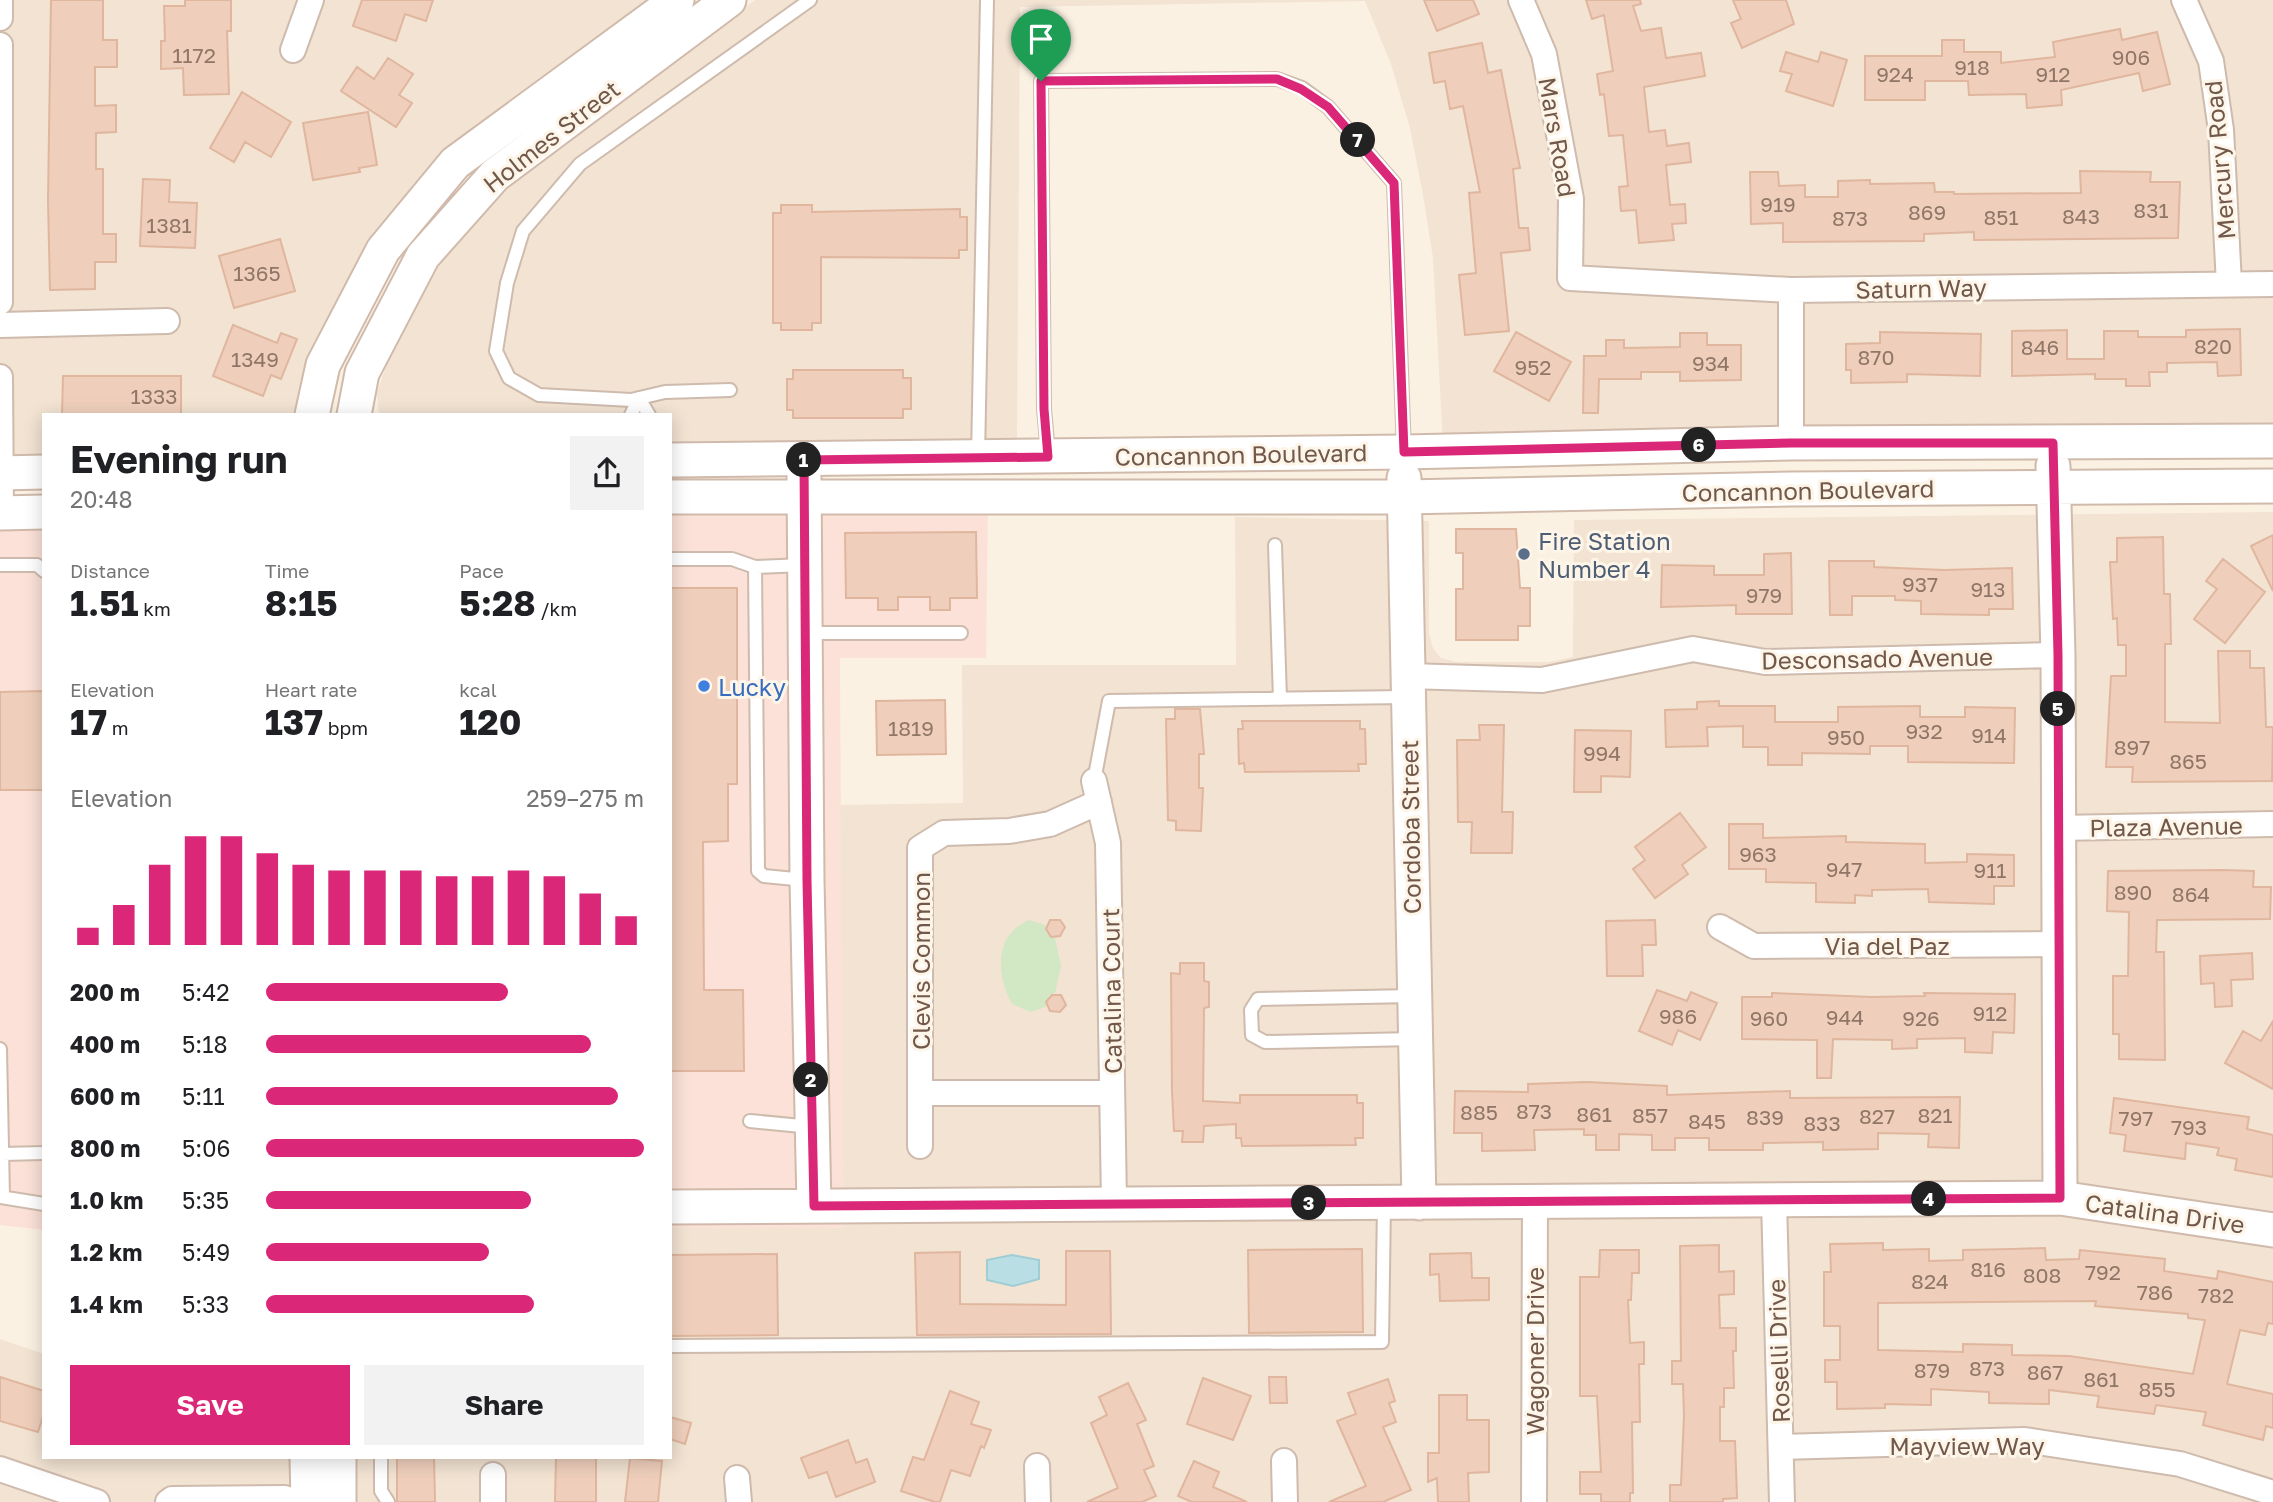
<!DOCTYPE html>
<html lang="en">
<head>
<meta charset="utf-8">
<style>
	body { margin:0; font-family:"Golos Text",sans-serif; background:#f2f2f2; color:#202124; height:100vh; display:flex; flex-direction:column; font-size:26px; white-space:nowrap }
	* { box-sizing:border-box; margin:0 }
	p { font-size:23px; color:#757577 }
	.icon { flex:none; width:38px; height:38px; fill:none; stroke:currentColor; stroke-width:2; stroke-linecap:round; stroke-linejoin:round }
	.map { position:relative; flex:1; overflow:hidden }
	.sheet { position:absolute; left:42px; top:413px; width:630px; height:1046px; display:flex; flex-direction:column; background:#fff; border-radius:0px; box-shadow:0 4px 18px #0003 }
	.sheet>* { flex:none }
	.pin { position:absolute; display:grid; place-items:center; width:60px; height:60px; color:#fff; margin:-72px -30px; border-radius:50% 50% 50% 0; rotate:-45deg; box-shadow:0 0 7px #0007 }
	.pin .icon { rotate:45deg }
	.km { position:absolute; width:35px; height:35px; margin:-18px; border-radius:50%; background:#222; color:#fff; font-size:19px; line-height:35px; text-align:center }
	.round { display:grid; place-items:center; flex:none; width:74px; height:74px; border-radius:0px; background:#f2f2f2 }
	.overview { display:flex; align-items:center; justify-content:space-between; height:119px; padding:0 28px }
	h1 { font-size:38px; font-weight:700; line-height:52px }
	.figures { display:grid; grid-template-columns:repeat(3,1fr); gap:10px; height:119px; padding:7px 28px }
	.figures div { display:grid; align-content:center }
	.figures b { font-size:35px; font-weight:700 }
	.figures small { font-size:19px; font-weight:400 }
	.figures p { font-size:19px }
	.chart { height:196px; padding:14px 28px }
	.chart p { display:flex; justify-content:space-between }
	.chart svg { width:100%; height:126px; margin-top:7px; stroke:#db2777; stroke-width:6 }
	.cta { display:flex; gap:14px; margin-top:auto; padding:14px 28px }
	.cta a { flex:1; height:80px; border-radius:0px; background:#db2777; color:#fff; font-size:28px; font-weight:700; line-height:80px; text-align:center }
	.cta a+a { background:#f2f2f2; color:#202124 }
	ul { padding:0 28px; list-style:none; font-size:23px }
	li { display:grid; grid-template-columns:112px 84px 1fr; align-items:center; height:52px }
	li i { height:18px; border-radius:9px; background:#db2777 }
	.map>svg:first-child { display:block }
	.residential { fill:#f2e3d2 }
	.commercial { fill:#fbe1d7 }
	.green { fill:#d2e7c3 }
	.water { fill:#b9dee3; stroke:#a0cdd4; stroke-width:2 }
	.building { fill:#efcfbc; stroke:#e0b69e; stroke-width:2; fill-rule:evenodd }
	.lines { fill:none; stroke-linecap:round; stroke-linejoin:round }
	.lane-casing { stroke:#cebbad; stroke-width:16 }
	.street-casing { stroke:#cebbad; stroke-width:28 }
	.secondary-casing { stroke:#d0baab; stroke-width:37 }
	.lane { stroke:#fff; stroke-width:12 }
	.street { stroke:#fff; stroke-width:24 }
	.secondary { stroke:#fff; stroke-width:33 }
	.route-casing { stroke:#fff; stroke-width:14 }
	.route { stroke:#db2777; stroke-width:9 }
	.service-dot { fill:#5c6f8a; stroke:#fef5e9; stroke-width:2.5 }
	.shop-dot { fill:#3f7fe0; stroke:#fef5e9; stroke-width:2.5 }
	.labels { text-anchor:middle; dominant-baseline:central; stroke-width:6; stroke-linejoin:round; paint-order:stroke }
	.number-label { font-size:21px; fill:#907667 }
	.street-label { font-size:24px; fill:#71584b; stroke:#fef5e9 }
	.service-label { font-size:24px; fill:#4e5e75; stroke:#fef5e9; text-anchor:start }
	.shop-label { font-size:24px; fill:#366cbe; stroke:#fef5e9; text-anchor:start }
</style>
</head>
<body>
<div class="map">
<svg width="2273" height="1502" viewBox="0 0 2273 1502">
	<rect width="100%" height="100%" fill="#fbf1e3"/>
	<path class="residential" d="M0,0H649L472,132L303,415H44V461L0,459Z
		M755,0H2273V424L1694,427L1616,429L1443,445L1433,258L1423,195L1410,128L1391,64L1365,1L1020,7L1017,445L670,446V415H379L377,393L390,354L441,262L466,231L513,183L561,145Z
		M2273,512V1502H357V1458H670V1228H843L840,805L963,803L962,665H1236L1235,517L1429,521V635L1433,648L1441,658L1456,662H1550L1573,657L1574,520Z
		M0,1339L44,1354V1458H295V1502H0Z"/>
	<path class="commercial" d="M988,506L986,658H840L843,1228H670V507Z
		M44,529V1230L0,1225V530Z"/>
	<path class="green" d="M1029,920L1045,925L1046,932L1055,938L1061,966L1055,993L1049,995L1047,1006L1031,1012L1012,1004C996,974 994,935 1029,920Z"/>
	<path class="water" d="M1012,1255L1039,1260V1279L1013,1286L987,1280V1260Z"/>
	<path class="building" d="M51,0H103V40H117V67H95V106L116,105V132L96,133V169H103V234H116V262H95V289L50,290L48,200Z
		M185,0H231V31H227L229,94L184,95L183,68L161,69V41H165L164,6H185Z
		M362,0H433L426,21L405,14L396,41L353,26Z
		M1424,0H1473L1479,14L1437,31Z
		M1586,0H1640L1641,4L1633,6L1641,31L1661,28L1666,58L1701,53L1705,76L1644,87L1649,132L1665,130L1667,146L1689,143L1691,162L1666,165L1670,205L1685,204L1686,223L1672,224L1674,240L1639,243L1636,210L1621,211L1619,187L1628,186L1623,135L1609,136L1604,94L1600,95L1597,74L1613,71L1604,15L1592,19Z
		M1733,0H1786L1794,24L1742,48L1731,23L1741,19Z
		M2120,29L2122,40L2157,32L2170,84L2143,91L2139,73L2061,90L2062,105L2027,108L2026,94L1969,95L1968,81H1925V100H1865V56H1942V40H1964V52H2001V63L2055,57L2053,42Z
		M1482,43L1488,73L1501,70L1520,168L1513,169L1519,228H1528L1530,250L1501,253L1509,331L1465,335L1459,275L1476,273L1469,193L1480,192L1463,106L1450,109L1445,81L1434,83L1429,53Z
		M1786,52L1818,62L1821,52L1847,60L1833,106L1786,91L1792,74L1780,71Z
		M388,58L413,74L399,95L412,103L396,127L341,91L357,67L374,79Z
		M242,92L291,122L271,157L245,142L234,162L210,148Z
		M368,112L377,165L359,168L360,172L313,180L303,123Z
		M2080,171L2151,172L2150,182H2180L2178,238L1974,240V232L1924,234V241L1783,242V223L1751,224L1750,172H1778L1779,186L1805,185V197H1838V181L1870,180V184L1934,183L1935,192H1954V194L2081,193Z
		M143,179L170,180L169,202L197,203L195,248L140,246Z
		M781,205H812V212L960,209V217H967V250H959V258L821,257V323H812V330H781V323H773V213H781Z
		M280,239L295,291L234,308L219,256Z
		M233,325L277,343L281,333L297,339L281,379L271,375L263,396L213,376Z
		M2240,329L2241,375L2218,376L2217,362L2167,363V372H2149L2150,386H2126V379H2095V374L2012,376V331L2067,330V359H2104V331H2138V337H2186V330Z
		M1516,332L1571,362L1549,401L1494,371Z
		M1880,332L1981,334L1980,376L1907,374V382L1851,383V370H1846V344L1880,343Z
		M1680,333H1707V345H1741V380L1680,381V372H1641V379H1599L1598,413H1583L1584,356H1606V340H1624V348L1680,347Z
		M793,370H903V378H911V409H903V418H793V410H787V379H793Z
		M63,376H181V415H62Z
		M1456,529H1516L1520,588H1530V626H1518V640H1456V589H1463V553H1456Z
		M976,532L977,598H950V610H930V597H898V610H878V598H846L845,533Z
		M2273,535V591L2251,546Z
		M2163,537L2164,594H2170L2171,644H2165V722L2220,723L2218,651H2250V668H2264L2266,727H2273L2272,781L2132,782L2133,767H2106L2111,676H2126V645H2118L2117,618L2113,619L2110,562H2117V538Z
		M1791,553L1792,614H1736V605L1661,607L1662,565L1714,566V575H1764V554Z
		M2223,559L2265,592L2225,643L2194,619L2217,589L2206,581Z
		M1829,561H1874V567L1944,570L2012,568L2013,609H1989V615L1921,614V601L1895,600V596H1852V615H1830Z
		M670,588H737V784H728V841L703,842L704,990H743L744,1071H670Z
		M44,691V790H0V692Z
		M945,700L946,754L877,755L876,701Z
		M1719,701V706H1775V722H1838V707L1920,706V717H1965V707L2015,708L2014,763L1908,762V746H1870V754L1802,753V765H1768V747H1743V726L1707,727L1708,746L1666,747L1665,710L1697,709V702Z
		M1175,709H1200L1204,754H1199V788H1203L1201,831L1176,830V821L1168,820L1166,719H1175Z
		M1242,721H1360V729H1365L1366,764H1358L1359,771L1245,772L1244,763L1239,764L1238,729H1243Z
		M1479,725H1504L1502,812H1513L1512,853H1471L1472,822H1458L1457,740H1480Z
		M1575,730L1631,731L1630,777L1601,776V792H1574Z
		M1680,813L1706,847L1682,865L1688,874L1655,898L1633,869L1645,860L1635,847Z
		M1729,824H1763V838L1846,836V842L1925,844V863L1967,862V854L2014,855V886H1994V904L1929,902L1928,889L1872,890V896L1855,895V903L1816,902V883L1766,882V869H1729Z
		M2223,870L2254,871L2253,887H2271L2270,919L2157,920L2156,952H2164L2165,1060L2119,1059V1034H2113V976H2128L2129,912L2107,911L2108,871Z
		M1050,920H1060L1065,927L1060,936L1051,937L1046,929Z
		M1655,920L1656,945H1642L1643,976H1607L1606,921Z
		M2252,953L2253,979L2231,980L2232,1006L2215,1007L2214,983L2201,984L2200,956Z
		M1180,963H1204V981L1209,982V1007L1204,1008L1203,1101L1240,1103V1095H1357V1103H1363V1138H1355L1356,1145L1242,1146L1241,1138H1236V1124L1204,1126L1203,1142H1182L1183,1131H1174L1172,1091L1171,973L1180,974Z
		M1657,990L1687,1001L1691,992L1717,1003L1700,1040L1678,1030L1672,1045L1639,1031Z
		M1772,993L1872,997L1925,996L1924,993L2015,994L2014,1033L1993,1032L1992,1053L1965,1052V1038L1917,1039V1048L1892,1049V1040L1833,1039L1831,1078H1817V1040L1742,1039V997H1772Z
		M1052,995H1061L1066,1005L1060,1012L1050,1011L1046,1002Z
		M2273,1021V1089L2225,1063L2243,1031L2261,1041Z
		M1587,1082L1667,1086V1095L1790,1091V1098L1960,1097L1959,1148L1928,1147L1929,1134L1878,1133V1149L1823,1150V1142L1763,1143V1150H1709V1138H1675V1150H1652V1135L1619,1134V1150H1596V1135H1584V1129L1534,1130L1535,1150L1482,1151V1133H1454L1455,1091L1528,1092V1084Z
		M2114,1098L2249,1117L2247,1129L2273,1135V1177L2235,1170L2237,1159L2217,1155L2219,1148L2186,1143L2185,1159L2124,1151L2126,1135L2110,1133Z
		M1883,1243V1250L1929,1249V1261L1963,1260V1250L2012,1249L2045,1248L2046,1260L2079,1259L2080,1250L2165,1259L2164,1271L2217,1279L2218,1271L2273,1282V1324L2268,1323L2265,1335L2240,1330L2227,1384L2273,1394V1428L2266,1426L2263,1440L2203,1425L2206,1412L2156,1405L2154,1414L2097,1407L2099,1396L2049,1390V1404L1989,1403V1392L1931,1389V1405L1885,1404V1408L1837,1409V1382H1825V1360H1840V1326H1824V1272H1831L1830,1244ZM2096,1301L2095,1306L2188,1314V1318L2205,1320L2193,1374L2069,1356L2012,1355V1345L1963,1344V1352L1878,1350V1303Z
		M1719,1245V1272L1734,1271V1294L1719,1295L1720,1328H1736V1351H1733L1734,1388H1724V1407H1720V1441H1735L1737,1498L1723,1499V1502H1670V1485H1681L1684,1415L1683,1384H1672V1361H1681L1680,1246Z
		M1362,1249L1363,1332L1249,1333L1248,1250Z
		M1600,1250H1639V1273H1632L1631,1300H1628L1630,1343L1644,1342V1364H1639L1640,1422H1632L1633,1493H1630V1502H1601V1494H1580V1472H1601L1597,1396H1580V1277H1599Z
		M1066,1251H1110L1111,1334L917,1335L915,1253L960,1252V1304L1066,1305Z
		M1471,1253L1472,1278H1489V1300L1440,1301L1439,1274L1430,1275V1254Z
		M777,1254L778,1335L670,1336V1255Z
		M0,1377L44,1391V1413L38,1432L0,1421Z
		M1269,1377H1286L1287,1403H1270Z
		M1203,1378L1251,1396L1233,1440L1187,1424Z
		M1388,1379L1395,1401L1389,1403L1396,1422L1383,1427L1411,1490L1383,1502H1329L1366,1486L1337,1421L1356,1414L1348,1393Z
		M1128,1383L1146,1420L1137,1424L1154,1466L1144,1470L1156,1496L1142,1502H1087L1118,1488L1091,1423L1107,1415L1099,1397Z
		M950,1391L979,1402L971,1424L991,1430L984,1448L981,1446L970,1476L951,1470L940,1502H935L901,1491L913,1457L924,1460Z
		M1439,1395H1467V1420H1489V1472L1468,1473L1469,1502H1438L1437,1478L1428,1482V1453H1439Z
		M670,1417L691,1423L685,1444L670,1439Z
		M848,1440L856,1463L867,1459L875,1482L836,1497L827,1472L809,1478L801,1458Z
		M397,1458H434L435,1502H397Z
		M556,1458H596V1502H555Z
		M630,1458L662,1461L658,1502H625Z
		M1194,1461L1219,1472L1213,1487L1247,1502H1192L1178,1496Z"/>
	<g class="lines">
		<defs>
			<path id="lane" d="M730,390L665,392L631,400L539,395L509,378L496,351L507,283L523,231L580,164L810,0
				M639,398L649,415
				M631,415L639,398
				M1048,453L1044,409L1041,81L1277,79L1302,88L1328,107L1394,183L1404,451
				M978,457L987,0
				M1275,545L1280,699
				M670,559H732L755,567L804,565
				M0,565H37L44,571
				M755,567L758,871L764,876L805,880
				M805,633H961
				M1094,781L1109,701L1407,697
				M1414,996L1258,999L1251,1010L1252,1035L1265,1042L1415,1039
				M0,1049L3,1197
				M750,1121L812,1127
				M2,1154L44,1153
				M0,1197L44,1204
				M670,1346L1382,1342L1384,1204
				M381,1458V1491L388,1502"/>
			<path id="street" d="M1521,0L1544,54L1571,199L1570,278L1791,290L2273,284
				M2184,0L2211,61L2221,130L2229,284
				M0,18V0
				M0,45V302
				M293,50L311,0
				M1791,290V443
				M0,325L167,321
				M0,377L1,513
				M1407,676L1542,680L1693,649L1765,662L2058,655
				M1094,781L1108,843L1114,1202
				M1099,802L1050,824L1009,831L944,833L920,848V1093H1112
				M2058,828L2273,824
				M1720,927L1754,946L2059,944
				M920,1093V1146
				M1774,1200L1782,1502
				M1781,1447L2025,1440L2180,1464L2273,1493
				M1284,1461L1285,1502
				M1037,1466L1038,1502
				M0,1469L97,1502
				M493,1475V1502
				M737,1478L739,1502
				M168,1502L172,1499L285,1498L292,1502
				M1534,1502L1535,1199"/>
			<path id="secondary" d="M312,415L323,365L383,250L455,163L677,0
				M354,415L362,373L423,256L495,175L729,0
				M670,460L1404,452L1791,443L2273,441
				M2053,466L2058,655L2060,1198
				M0,473L44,472
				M804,477L807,880L814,1206
				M1404,478L1419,1203
				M670,497H1405L1791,489L2273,486
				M0,513L44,512
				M670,1207L2060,1198L2273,1230
				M307,1458L308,1502
				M339,1502V1458"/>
		</defs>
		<use href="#lane" class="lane-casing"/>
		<use href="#street" class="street-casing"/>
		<use href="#secondary" class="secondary-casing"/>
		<use href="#lane" class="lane"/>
		<use href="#street" class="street"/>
		<use href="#secondary" class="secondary"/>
	</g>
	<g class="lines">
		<defs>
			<path id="route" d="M1277,79L1301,89L1328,107L1394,183L1404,452L1791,443H2053L2058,655L2060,1198L814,1206L807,880L804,460L1048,457L1044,409L1041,81Z"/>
		</defs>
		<use href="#route" class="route-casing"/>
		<use href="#route" class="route"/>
	</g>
	<circle class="service-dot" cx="1524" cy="554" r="7"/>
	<circle class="shop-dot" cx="704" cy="686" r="7"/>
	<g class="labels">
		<g class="number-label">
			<text x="194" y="55">1172</text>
			<text x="2131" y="57">906</text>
			<text x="1972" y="67">918</text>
			<text x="1895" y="74">924</text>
			<text x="2053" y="74">912</text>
			<text x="1778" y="204">919</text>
			<text x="2151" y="210">831</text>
			<text x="1927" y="212">869</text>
			<text x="2081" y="216">843</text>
			<text x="2001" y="217">851</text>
			<text x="1850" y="218">873</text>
			<text x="169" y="225">1381</text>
			<text x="257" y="273">1365</text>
			<text x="2213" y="346">820</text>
			<text x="2040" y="347">846</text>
			<text x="1876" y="357">870</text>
			<text x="255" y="359">1349</text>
			<text x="1711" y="363">934</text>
			<text x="1533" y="367">952</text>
			<text x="154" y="396">1333</text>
			<text x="1920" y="584">937</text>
			<text x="1988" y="589">913</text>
			<text x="1764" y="595">979</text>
			<text x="911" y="728">1819</text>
			<text x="1924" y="731">932</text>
			<text x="1989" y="735">914</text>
			<text x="1846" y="737">950</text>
			<text x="2132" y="747">897</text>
			<text x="1602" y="753">994</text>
			<text x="2188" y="761">865</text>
			<text x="1758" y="854">963</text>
			<text x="1844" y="869">947</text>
			<text x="1990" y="870">911</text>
			<text x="2133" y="892">890</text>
			<text x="2191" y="894">864</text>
			<text x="1990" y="1013">912</text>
			<text x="1678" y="1016">986</text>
			<text x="1845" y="1017">944</text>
			<text x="1769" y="1018">960</text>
			<text x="1921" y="1018">926</text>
			<text x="1534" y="1111">873</text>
			<text x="1479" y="1112">885</text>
			<text x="1594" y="1114">861</text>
			<text x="1650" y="1115">857</text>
			<text x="1935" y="1115">821</text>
			<text x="1877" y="1116">827</text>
			<text x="1765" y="1117">839</text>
			<text x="2136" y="1118">797</text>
			<text x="1707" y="1121">845</text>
			<text x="1822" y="1123">833</text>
			<text x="2189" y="1127">793</text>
			<text x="1988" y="1269">816</text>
			<text x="2103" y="1272">792</text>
			<text x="2042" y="1275">808</text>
			<text x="1930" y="1281">824</text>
			<text x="2155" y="1292">786</text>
			<text x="2216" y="1295">782</text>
			<text x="1987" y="1368">873</text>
			<text x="1932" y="1370">879</text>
			<text x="2045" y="1372">867</text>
			<text x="2101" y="1379">861</text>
			<text x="2157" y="1389">855</text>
		</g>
		<g class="street-label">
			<text transform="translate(551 136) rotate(-38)">Holmes Street</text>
			<text transform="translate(1558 137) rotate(80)">Mars Road</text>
			<text transform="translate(2219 160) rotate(-95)">Mercury Road</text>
			<text transform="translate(1921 288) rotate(-1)">Saturn Way</text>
			<text transform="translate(1241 454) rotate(-1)">Concannon Boulevard</text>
			<text transform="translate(1808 490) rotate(-1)">Concannon Boulevard</text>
			<text transform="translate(1877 658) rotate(-1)">Desconsado Avenue</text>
			<text transform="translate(2166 826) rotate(-1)">Plaza Avenue</text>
			<text transform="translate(1410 827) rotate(-91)">Cordoba Street</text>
			<text x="1887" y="945">Via del Paz</text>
			<text transform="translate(920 961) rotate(-90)">Clevis Common</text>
			<text transform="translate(1111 991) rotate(-91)">Catalina Court</text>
			<text transform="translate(2165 1213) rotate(8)">Catalina Drive</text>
			<text transform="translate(1534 1351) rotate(-90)">Wagoner Drive</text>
			<text transform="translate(1778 1351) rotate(-92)">Roselli Drive</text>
			<text x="1967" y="1445">Mayview Way</text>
		</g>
		<g class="service-label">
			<text x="1538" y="540">Fire Station<tspan x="1538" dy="28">Number 4</tspan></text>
		</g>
		<g class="shop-label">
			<text x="718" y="686">Lucky</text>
		</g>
	</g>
</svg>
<div class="pin" style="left:1041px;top:81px;background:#1e9e55"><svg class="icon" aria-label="arrive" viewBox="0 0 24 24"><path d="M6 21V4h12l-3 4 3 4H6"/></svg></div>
<b class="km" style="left:804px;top:460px">1</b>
<b class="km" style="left:811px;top:1080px">2</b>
<b class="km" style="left:1309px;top:1203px">3</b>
<b class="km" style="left:1929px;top:1199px">4</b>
<b class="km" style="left:2058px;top:709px">5</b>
<b class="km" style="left:1699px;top:445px">6</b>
<b class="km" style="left:1358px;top:140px">7</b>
<section class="sheet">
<div class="overview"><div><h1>Evening run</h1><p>20:48</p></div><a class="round"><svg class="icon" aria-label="share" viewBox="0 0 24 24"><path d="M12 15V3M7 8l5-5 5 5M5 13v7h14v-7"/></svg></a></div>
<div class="figures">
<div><p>Distance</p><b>1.51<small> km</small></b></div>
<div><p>Time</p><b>8:15</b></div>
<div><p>Pace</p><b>5:28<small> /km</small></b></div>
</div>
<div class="figures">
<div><p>Elevation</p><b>17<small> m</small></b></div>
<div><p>Heart rate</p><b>137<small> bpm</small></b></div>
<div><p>kcal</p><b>120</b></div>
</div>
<div class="chart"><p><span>Elevation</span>259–275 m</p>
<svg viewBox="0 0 160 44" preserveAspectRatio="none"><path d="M5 44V38M15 44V30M25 44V16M35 44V6M45 44V6M55 44V12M65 44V16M75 44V18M85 44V18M95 44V18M105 44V20M115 44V20M125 44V18M135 44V20M145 44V26M155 44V34"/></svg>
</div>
<ul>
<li><b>200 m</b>5:42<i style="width:64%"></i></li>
<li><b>400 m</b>5:18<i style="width:86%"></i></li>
<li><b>600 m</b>5:11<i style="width:93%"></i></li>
<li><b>800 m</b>5:06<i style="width:100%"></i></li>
<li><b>1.0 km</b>5:35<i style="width:70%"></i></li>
<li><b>1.2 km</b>5:49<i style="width:59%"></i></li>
<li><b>1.4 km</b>5:33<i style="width:71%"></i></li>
</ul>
<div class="cta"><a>Save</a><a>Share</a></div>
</section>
</div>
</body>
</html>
